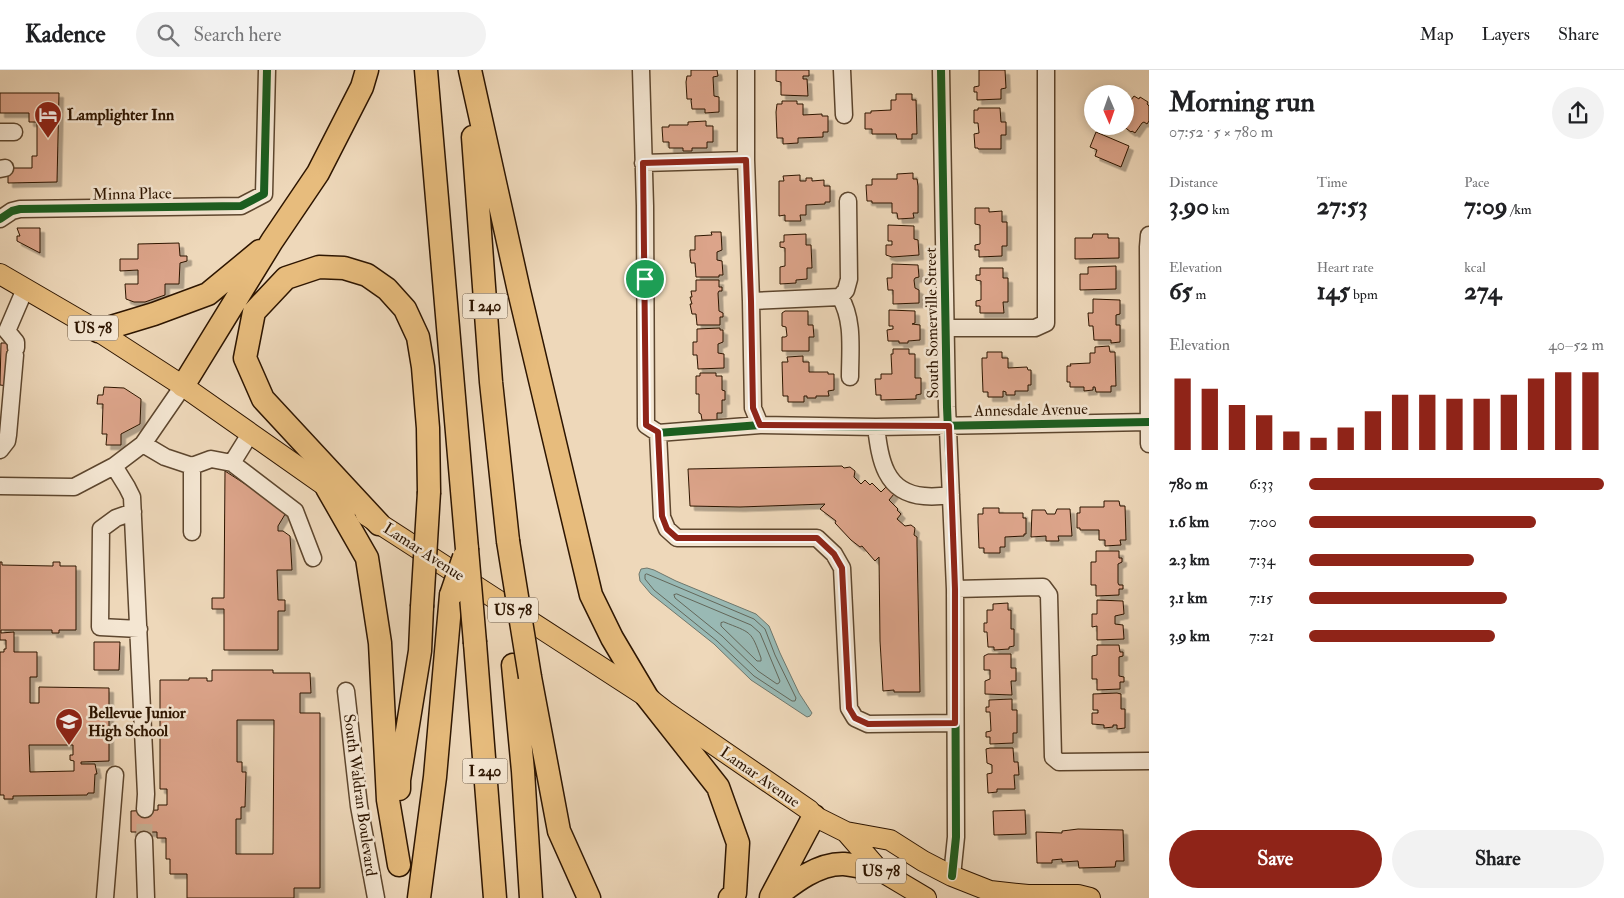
<!DOCTYPE html>
<html lang="en">
<head>
<meta charset="utf-8">
<style>
	body { margin:0; font-family:"IM FELL Double Pica",serif; background:#f2f2f2; color:#202124; height:100vh; display:flex; flex-direction:column; font-size:19px; white-space:nowrap }
	* { box-sizing:border-box; margin:0 }
	p { font-size:16px; color:#757577 }
	.icon { flex:none; width:28px; height:28px; fill:none; stroke:currentColor; stroke-width:2; stroke-linecap:round; stroke-linejoin:round }
	.map { position:relative; flex:1; overflow:hidden }
	.sheet { display:flex; flex-direction:column; background:#fff; width:475px }
	.sheet>* { flex:none }
	.needle { width:32px; rotate:178deg }
	.fabs { position:absolute; left:1084px; top:15px; display:grid; gap:10px }
	.fabs a { display:grid; place-items:center; width:50px; height:50px; border-radius:50%; background:#fff; box-shadow:0 2px 8px #0003; font-size:25px }
	.pin { position:absolute; display:grid; place-items:center; width:42px; height:42px; color:#fff; margin:-21px; border:2px solid #fff; border-radius:50%; box-shadow:0 1px 5px #0007 }
	.round { display:grid; place-items:center; flex:none; width:52px; height:52px; border-radius:26px; background:#f2f2f2 }
	.overview { display:flex; align-items:center; justify-content:space-between; height:85px; padding:0 20px }
	h1 { font-size:28px; font-weight:800; line-height:38px }
	.stats { display:grid; grid-template-columns:repeat(3,1fr); gap:8px; height:85px; padding:5px 20px }
	.stats div { display:grid; align-content:center }
	.stats b { font-size:25px; font-weight:800 }
	.stats small { font-size:14px; font-weight:400 }
	.stats p { font-size:14px }
	.chart { height:140px; padding:10px 20px }
	.chart p { display:flex; justify-content:space-between }
	.chart svg { width:100%; height:90px; margin-top:5px; stroke:#8f2418; stroke-width:6 }
	.action { display:flex; gap:10px; margin-top:auto; padding:10px 20px }
	.action a { flex:1; height:58px; border-radius:30px; background:#8f2418; color:#fff; font-size:20px; font-weight:800; line-height:58px; text-align:center }
	.action a+a { background:#f2f2f2; color:#202124 }
	ul { padding:0 20px; list-style:none; font-size:16px }
	li { display:grid; grid-template-columns:80px 60px 1fr; align-items:center; height:38px }
	li i { height:12px; border-radius:6px; background:#8f2418 }
	header { display:flex; align-items:center; gap:30px; box-sizing:border-box; height:70px; padding:0 25px; background:#fff; border-bottom:1px solid #e0e0e0 }
	header strong { font-size:24px }
	nav { display:flex; gap:28px; margin-inline-start:auto; font-size:18px }
	.search { width:350px; height:45px; background:#f2f2f2; display:flex; align-items:center; gap:12px; box-sizing:border-box; padding:0 18px; border-radius:28px; color:#757577; font-size:19px }
	main { display:flex; flex:1; min-height:0 }
	.map>svg:first-child { display:block }
	.water { fill:#99b9b4; stroke:#6e776c }
	.lines { fill:none; stroke-linecap:round; stroke-linejoin:round }
	.shore { stroke:#63675a; stroke-width:1 }
	.building { fill:#dca48a; stroke:#2d1500; fill-rule:evenodd; filter:url(#shadow) }
	.minor-tunnel { stroke:#c7b195; stroke-width:16; stroke-dasharray:16 8; stroke-linecap:butt }
	.minor-casing { stroke:#5d462e; stroke-width:19 }
	.major-casing { stroke:#2d1500; stroke-width:22 }
	.highway-casing { stroke:#2d1500; stroke-width:25 }
	.minor { stroke:#f4e6d2; stroke-width:16 }
	.major { stroke:#e7bc7d; stroke-width:20 }
	.highway { stroke:#e7bc7d; stroke-width:22 }
	.highway-bridge-casing { stroke:#2d1500; stroke-width:25; stroke-linecap:butt }
	.highway-bridge { stroke:#e7bc7d; stroke-width:22 }
	.cycleway-casing { stroke:#f4e6d2; stroke-width:11 }
	.cycleway { stroke:#1b5e20; stroke-width:8 }
	.route-casing { stroke:#fff; stroke-width:10 }
	.route { stroke:#8f2418; stroke-width:6 }
	.labels { text-anchor:middle; dominant-baseline:central; stroke-width:5; stroke-linejoin:round; paint-order:stroke }
	.shield { fill:#f4e6d2; stroke:#69543f; stroke-width:1 }
	.shield-label { font-size:15px; font-weight:bold; fill:#2d1500 }
	.poi-label { font-size:16px; font-weight:bold; fill:#2d1500; stroke:#f4e6d2; text-anchor:start }
	.street-label { font-size:16px; fill:#2d1500; stroke:#f4e6d2 }
</style>
</head>
<body>
<header>
<strong>Kadence</strong>
<div class="search"><svg class="icon" aria-label="search" viewBox="0 0 24 24"><circle cx="10" cy="10" r="6"/><path d="M15 15l6 6"/></svg>Search here</div>
<nav><a>Map</a><a>Layers</a><a>Share</a></nav>
</header>
<main>
<div class="map">
<svg width="1149" height="828" viewBox="0 0 1149 828">
	<defs>
		<filter id="shadow"><feDropShadow dx="4.5" dy="4.5" stdDeviation="0" flood-color="#0004"/></filter>
	</defs>
	<rect width="100%" height="100%" fill="#eed8ba"/>
	<filter id="stains"><feTurbulence type="fractalNoise" baseFrequency=".004" numOctaves="4"/><feColorMatrix values="0 0 0 0 .2 0 0 0 0 .09 0 0 0 0 .02 0 0 0 .5 -.17"/></filter>
	<radialGradient id="worn" r=".72"><stop offset=".6" stop-color="#630" stop-opacity="0"/><stop offset="1" stop-color="#630" stop-opacity=".3"/></radialGradient>
	<path class="water" d="M647,498L654,500L676,511L756,544L769,556L780,583L799,623L812,643L810,646L807,647L751,610L714,574L651,524L640,511L639,504L641,499Z"/>
	<g class="lines">
		<path class="shore" d="M647,504L754,549L765,559L775,585L796,628L795,631H792L754,606L717,571L654,520L645,509V505Z
			M677,524L751,555L760,563L780,611L779,613L777,614L758,601L722,566L675,528L674,525Z
			M724,552C751,563 751,560 761,588V591H757L721,556V553Z"/>
	</g>
	<path class="building" d="M691,0H717L718,6L713,7L714,26L719,27V42L705,43V39H692L691,30L692,29H687L686,12L687,6H691Z
		M776,0H809V6H803V9H807L808,26L781,25V12L776,11Z
		M979,0H1005L1006,18L1001,19V29L977,30V22H974V17L979,16Z
		M0,23H59L57,112L8,113V98H32V86H37V52H29V43H0Z
		M896,24H912V30H916L917,64H912V69H897L896,64H872V59H865V43H871V41L891,40V30H896Z
		M1134,26L1139,29L1140,27L1148,32L1147,34L1149,36V51L1147,54L1144,52L1142,53L1135,63L1132,61L1131,62L1123,56H1125V38Z
		M782,31H797V34H803V45L822,44V46H828V62H823V67L798,68V73L783,74V68H777L776,42L777,34H782Z
		M978,38H1000L1001,52H1006V65H1001V79H978V78H975L974,64L979,63L978,53H974V40H978Z
		M706,51V56H713V72H707V78H692V81H683V78H669V72H663L662,57H669V55H688V52Z
		M1096,62L1129,76L1121,97L1095,86L1097,80L1090,77Z
		M913,103V109H917L918,116V143H913L914,148L898,149L897,143H892V133H872V131H867L866,115H872V109H897V104Z
		M800,105V111H806V108H812V111L824,110V116H830V132H825V134L806,135V145H800L801,151H785V145L779,146V111H784L783,106Z
		M975,138H989V142L1002,141V152H1007V176H1002V186L979,187V180H975V175L980,174V155L975,154Z
		M888,155L914,156V169L918,170L919,185L892,187L886,185V175H892V171H888Z
		M17,158H40V183L17,171V166H20Z
		M711,162H721L722,180L717,182V190L722,191L723,205H719V207H696L695,193H691L690,186V180H695V166L712,165Z
		M806,164V175H811L812,198H807V209L796,210V213L780,214V197L785,196V178L780,177V172H784V165Z
		M1093,164H1108V168H1119V188L1075,189V168H1092Z
		M179,173L180,186H187V191L180,193L179,214H165V225L145,232H134L126,229L125,214H138V200L120,201V189H138V174Z
		M892,194L918,195L919,207L915,208L914,210L915,218L919,220V233L893,234V220H888L887,208H892Z
		M1116,196V219L1080,220V204H1088V197Z
		M980,198H1003V208H1008V232H1003L1004,243H980V236H976V231L981,230V211L976,210V205H980Z
		M696,210H719V217H722V221H719L718,223L719,241L723,243V247H720V255H697L696,244H692L690,234H692L690,227H692L691,221H696Z
		M1093,229L1120,230V244L1116,245V255H1120V272L1111,273V270H1094L1093,256H1089L1088,243H1093Z
		M889,240L915,241V253L912,254L920,255V270L908,271V273H899V271H888L887,260L893,259V256H889Z
		M785,241H808V255H813L814,267H809V281H782V267H785L787,266L786,257L782,256V243Z
		M720,258V260H723V272L718,274V283L724,284V298L698,299L697,285H693V272H697V259Z
		M1,273H10L8,316L0,315Z
		M1109,276L1110,282H1115L1116,316H1111V322H1096L1095,317H1093V320L1084,321V317H1070V312H1067V296H1071L1070,294L1090,293V283H1095V277Z
		M893,279H909V284H915V308H921V324L916,325V329L881,330V325H876L875,309H881V304H892L891,284H893Z
		M987,282H1002V288H1008V298L1027,297L1028,300H1031V315H1028V321H1015V325H1006V322L1003,321V327H988V322H983L982,295V288H987Z
		M803,286V292H809V302H828V304H834V320L828,321L829,326H816V328H807V326H804V332H788V326H783L782,292H788L787,287Z
		M700,303H716V306H722V320L725,321V330H722V343H717V350H702L701,344L699,343V324H696V306H700Z
		M104,317L124,318L141,329L140,354L121,364V375H106L107,364H102L103,334H97L98,325H103Z
		M842,396L844,398L850,397L855,401L854,407L861,414L865,410L870,415L872,413L881,422L886,417L894,424L889,430L898,439L897,440L901,444L897,449L905,456L911,455L915,458L914,465L917,467V474L920,622H894V620L883,621L880,571L879,487L875,491L862,476L860,477L851,470L835,453L836,451L820,439L825,434L740,437L690,436L688,399Z
		M225,401L287,441L278,456V461H283L290,466L292,500H277L278,530H285V541H278V580H224V539H212V528H224Z
		M1104,431H1119L1120,436H1125L1126,470H1120L1121,475L1105,476V470H1099V460H1080V458H1077V443H1080V437H1104Z
		M983,438H999V443H1023V448H1026V464H1024V466L1005,467V477H1000V483H984V478H979L978,452V444H983Z
		M1057,439H1070L1072,466H1058L1059,471H1046V466L1031,467L1032,440H1045L1047,444H1055Z
		M1096,481H1119V488H1122V492L1118,494V513L1119,515H1123V519H1119V525L1096,526V515H1091V492H1096Z
		M0,492H2V495L53,496V492H60V496H76V560H59V563H52V560H1V563L14,562V582H37V607H30V633H39V617L109,618V691L81,692V694H95L97,704H95L94,723H88L87,725L13,726V729H4V725H0V582H4V579H6V570H0ZM29,675H73V685H70V690L74,691V701L30,702Z
		M1097,530L1123,531L1124,544L1115,546V554L1123,555L1124,569L1097,570V556L1092,557V544H1097Z
		M1008,533V540H1011V559H1014V576L1009,577V579L994,580V577H988L987,562H984V553H987V540H993V534Z
		M94,572H120L119,600H94Z
		M1097,575H1119L1120,582H1123V586L1119,587V606L1124,607V612H1120V619L1097,620V609H1092V586L1097,585Z
		M988,584H1011V598H1016V611H1011L1012,625L985,624V611L990,609V600H984V586Z
		M212,600H273V603H310L311,623H300V643H320V818H294V828H187V804H170V789H166V768H157V762H131V741L158,740V735H167V719H160V610H189V608H207V611H212ZM237,650H274L273,784H236V749H241V737H245L246,702H242V692H237Z
		M1117,623L1121,624V639H1125V658L1117,659V655H1113V657L1104,658V655L1092,654V643H1098V640H1093V624Z
		M1012,629V640H1017V663H1013V673L990,674V667H986V662L991,661L990,642H986V637H989V630Z
		M990,678H1013L1014,692H1018L1019,705H1014L1015,719H997V722L988,723L987,704L992,703V695L987,693L986,679Z
		M1025,740L1026,764L994,765L993,741Z
		M1078,759L1123,760L1124,791H1116L1115,797L1079,798L1078,791L1062,792V789L1052,790V793H1037L1036,762L1062,763V761Z"/>
	<g class="lines">
		<path class="minor-tunnel" d="M144,770L145,739"/>
		<defs>
			<path id="minor" d="M641,0L645,136L646,355L658,363L760,355L876,357L1149,352
				M746,0V90L751,231L753,338L760,355
				M842,0L844,45
				M941,0L947,337L955,519L956,767L952,806
				M0,62H14
				M643,93L746,90
				M0,99L5,98
				M0,149L12,141L20,139L241,136L264,124L267,0
				M1149,165L1148,177L1149,374
				M840,227C854,250 850,280 850,307
				M751,231L840,227L846,220L849,209L848,131
				M946,258H1035L1046,253V0
				M16,278V272L7,261L25,219
				M876,357C880,388 884,423 924,426C933,427 943,426 951,425
				M658,363L662,447L667,459L677,468H817L834,484L842,498L849,638L855,648L868,654L955,653
				M143,374L165,387L192,396
				M0,380L7,371L8,365L15,285
				M232,393L295,441L313,488
				M114,396L127,417L132,427L146,724L145,739
				M0,416L74,417L114,396L143,374L183,316
				M133,442L116,448L101,459L100,557L139,559
				M192,462V396L211,389L232,393L250,364
				M955,519L1043,517L1049,525L1053,687L1059,692L1149,691
				M346,621L359,736L376,828
				M144,770L146,828
				M105,828L115,705"/>
			<path id="major" d="M0,204L98,261L183,316L341,427
				M366,445L647,627L665,641L809,740L814,746L846,762L890,770L923,791L952,806L990,821L1028,825H1078L1090,828
				M846,762L879,800L926,828"/>
			<path id="highway" d="M426,0L467,479
				M470,0L519,221L591,525L612,568L647,627L718,717L738,773L735,823L730,828
				M473,67L491,312L508,471
				M98,261L154,244L208,224L260,181
				M183,316L272,171L318,103L362,17L367,0
				M327,418L367,488L380,573L388,730L399,795
				M379,454L263,329L245,288L254,242L286,208L319,197L344,198L367,205L387,219L405,239L418,267L423,297L428,358L429,422
				M475,573L495,828
				M513,595L523,701L531,828
				M530,607L559,761L589,828
				M399,719V710L420,581L422,537
				M771,827L814,746
				M419,828L435,707L451,525
				M774,828C793,813 818,793 844,794C855,795 867,798 879,800"/>
		</defs>
		<use href="#minor" class="minor-casing"/>
		<use href="#major" class="major-casing"/>
		<use href="#highway" class="highway-casing"/>
		<use href="#minor" class="minor"/>
		<use href="#major" class="major"/>
		<use href="#highway" class="highway"/>
		<defs>
			<path id="highway-bridge" d="M508,471L530,607
				M467,479L475,573
				M451,525L464,487
				M422,537L429,422"/>
		</defs>
		<use href="#highway-bridge" class="highway-bridge-casing"/>
		<use href="#highway-bridge" class="highway-bridge"/>
		<defs>
			<path id="cycleway" d="M941,0L947,337L955,519L956,767L952,806
				M0,149L12,141L20,139L241,136L264,124L267,0
				M646,355L658,363L760,355L876,357L1149,352"/>
		</defs>
		<use href="#cycleway" class="cycleway-casing"/>
		<use href="#cycleway" class="cycleway"/>
	</g>
	<g class="lines">
		<defs>
			<path id="route" d="M746,90L751,231L753,338L760,355L949,356L955,519V653L868,654L855,648L849,638L842,498L834,484L817,468H677L667,459L662,446L658,362L646,355L643,93Z"/>
		</defs>
		<use href="#route" class="route-casing"/>
		<use href="#route" class="route"/>
	</g>
	<defs>
		<symbol id="hotel-pin" viewBox="-11 -11 22 30"><path d="M0 17L-7.5 6A9.5 9.5 0 1 1 7.5 6Z" fill="#8f2418" stroke="#f4e6d2"/><path d="M-6-4.5h1.5V1H6V5H4.5V3h-9V5H-6ZM-4 0a1.8 1.8 0 1 1 3.6 0ZM.5 0V-2.5h3Q6-2.5 6 0Z" fill="#fff"/></symbol>
		<symbol id="school-pin" viewBox="-11 -11 22 30"><path d="M0 17L-7.5 6A9.5 9.5 0 1 1 7.5 6Z" fill="#8f2418" stroke="#f4e6d2"/><path d="M0-5L7-2L0 1L-7-2ZM-4 1L0 2.5L4 1V4Q0 6-4 4Z" fill="#fff"/></symbol>
	</defs>
	<g fill-rule="evenodd">
		<use href="#hotel-pin" x="32" y="29" width="32" height="43"/>
		<use href="#school-pin" x="53" y="636" width="32" height="43"/>
	</g>
	<g class="labels">
		<g class="shield">
			<rect x="462.5" y="223.5" width="45" height="25" rx="4"/>
			<rect x="68" y="245.5" width="50" height="25" rx="4"/>
			<rect x="488" y="527.5" width="50" height="25" rx="4"/>
			<rect x="462.5" y="688.5" width="45" height="25" rx="4"/>
			<rect x="856" y="788.5" width="50" height="25" rx="4"/>
		</g>
		<g class="shield-label">
			<text x="485" y="236">I 240</text>
			<text x="93" y="258">US 78</text>
			<text x="513" y="540">US 78</text>
			<text x="485" y="701">I 240</text>
			<text x="881" y="801">US 78</text>
		</g>
		<g class="poi-label">
			<text x="67" y="45">Lamplighter Inn</text>
			<text x="88" y="643">Bellevue Junior<tspan x="88" dy="18">High School</tspan></text>
		</g>
		<g class="street-label">
			<text transform="translate(132 124) rotate(-1)">Minna Place</text>
			<text transform="translate(932 253) rotate(-91)">South Somerville Street</text>
			<text transform="translate(1031 340) rotate(-1)">Annesdale Avenue</text>
			<text transform="translate(424 482) rotate(33)">Lamar Avenue</text>
			<text transform="translate(760 707) rotate(35)">Lamar Avenue</text>
			<text transform="translate(360 725) rotate(82)">South Waldran Boulevard</text>
		</g>
	</g>
	<rect width="100%" height="100%" filter="url(#stains)"/>
	<rect width="100%" height="100%" fill="url(#worn)"/>
</svg>
<div class="fabs">
<a><svg class="needle" viewBox="-14 -14 28 28"><path d="M0-13l5 13h-10z" fill="#e53935"/><path d="M0 13l5-13h-10z" fill="#757577"/></svg></a>
</div>
<div class="pin" style="left:645px;top:209px;background:#1e9e55"><svg class="icon" aria-label="arrive" viewBox="0 0 24 24"><path d="M6 21V4h12l-3 4 3 4H6"/></svg></div>
</div>
<section class="sheet">
<div class="overview"><div><h1>Morning run</h1><p>07:52 · 5 × 780 m</p></div><a class="round"><svg class="icon" aria-label="share" viewBox="0 0 24 24"><path d="M12 15V3M7 8l5-5 5 5M5 13v7h14v-7"/></svg></a></div>
<div class="stats">
<div><p>Distance</p><b>3.90<small> km</small></b></div>
<div><p>Time</p><b>27:53</b></div>
<div><p>Pace</p><b>7:09<small> /km</small></b></div>
</div>
<div class="stats">
<div><p>Elevation</p><b>65<small> m</small></b></div>
<div><p>Heart rate</p><b>145<small> bpm</small></b></div>
<div><p>kcal</p><b>274</b></div>
</div>
<div class="chart"><p><span>Elevation</span>40–52 m</p>
<svg viewBox="0 0 160 44" preserveAspectRatio="none"><path d="M5 44V9M15 44V14M25 44V22M35 44V27M45 44V35M55 44V38M65 44V33M75 44V25M85 44V17M95 44V17M105 44V19M115 44V19M125 44V17M135 44V9M145 44V6M155 44V6"/></svg>
</div>
<ul>
<li><b>780 m</b>6:33<i style="width:100%"></i></li>
<li><b>1.6 km</b>7:00<i style="width:77%"></i></li>
<li><b>2.3 km</b>7:34<i style="width:56%"></i></li>
<li><b>3.1 km</b>7:15<i style="width:67%"></i></li>
<li><b>3.9 km</b>7:21<i style="width:63%"></i></li>
</ul>
<div class="action"><a>Save</a><a>Share</a></div>
</section>
</main>
</body>
</html>
